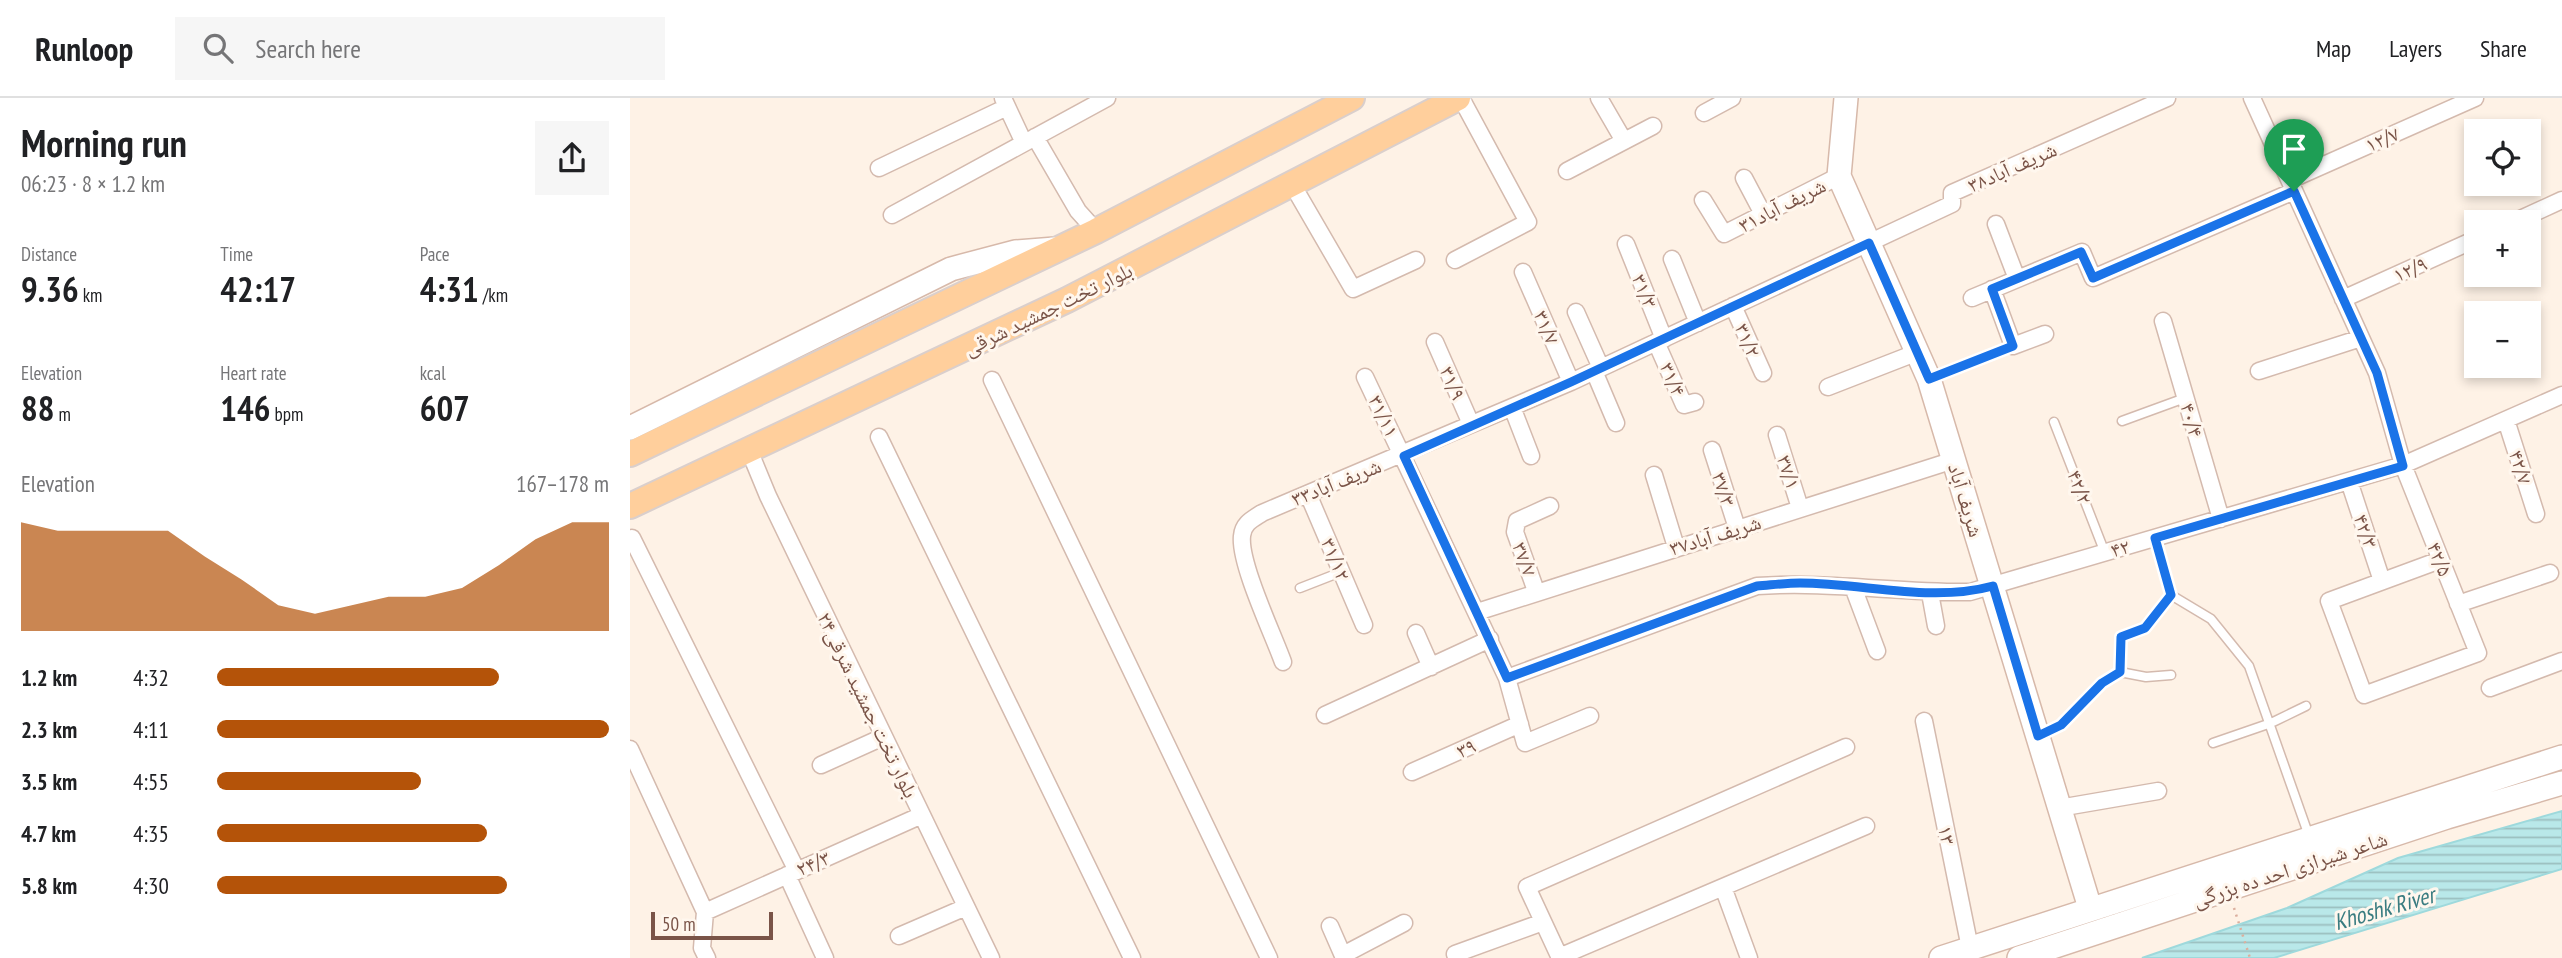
<!DOCTYPE html>
<html lang="en">
<head>
<meta charset="utf-8">
<style>
	body { margin:0; font-family:"PT Sans Narrow","Noto Naskh Arabic",sans-serif; background:#f6f6f6; color:#202124; height:100vh; display:flex; flex-direction:column; font-size:26px; white-space:nowrap }
	* { box-sizing:border-box; margin:0 }
	p { font-size:23px; color:#757577 }
	.icon { flex:none; width:38px; height:38px; fill:none; stroke:currentColor; stroke-width:2; stroke-linecap:round; stroke-linejoin:round }
	.map { position:relative; flex:1; overflow:hidden }
	.drawer { display:flex; flex-direction:column; background:#fff; width:630px }
	.drawer>* { flex:none }
	.tools { position:absolute; left:1834px; top:21px; display:grid; gap:14px }
	.tools a { display:grid; place-items:center; width:77px; height:77px; border-radius:0px; background:#fff; box-shadow:0 4px 10px #0003; font-size:35px }
	.scale { position:absolute; left:21px; bottom:18px; width:122px; box-sizing:border-box; padding-left:7px; border:4px solid #7a5448; border-top:0; font-size:19px; line-height:24px; white-space:nowrap; color:#7a5448; -webkit-text-stroke:5px #fff7ee; paint-order:stroke }
	.pin { position:absolute; display:grid; place-items:center; width:60px; height:60px; color:#fff; margin:-72px -30px; border-radius:50% 50% 50% 0; rotate:-45deg; box-shadow:0 0 7px #0007 }
	.pin .icon { rotate:45deg }
	.round { display:grid; place-items:center; flex:none; width:74px; height:74px; border-radius:0px; background:#f6f6f6 }
	.head { display:flex; align-items:center; justify-content:space-between; height:119px; padding:0 21px }
	h1 { font-size:38px; font-weight:800; line-height:52px }
	.metrics { display:grid; grid-template-columns:repeat(3,1fr); gap:10px; height:119px; padding:7px 21px }
	.metrics div { display:grid; align-content:center }
	.metrics b { font-size:35px; font-weight:800 }
	.metrics small { font-size:19px; font-weight:400 }
	.metrics p { font-size:19px }
	.chart { height:196px; padding:14px 21px }
	.chart p { display:flex; justify-content:space-between }
	.chart svg { width:100%; height:126px; margin-top:7px; fill:#b45309; opacity:.7 }
	ul { padding:0 21px; list-style:none; font-size:23px }
	li { display:grid; grid-template-columns:112px 84px 1fr; align-items:center; height:52px }
	li i { height:18px; border-radius:9px; background:#b45309 }
	header { display:flex; align-items:center; gap:42px; box-sizing:border-box; height:98px; padding:0 35px; background:#fff; border-bottom:2px solid #e0e0e0 }
	header strong { font-size:33px }
	nav { display:flex; gap:38px; margin-inline-start:auto; font-size:24px }
	.search { width:490px; height:63px; background:#f6f6f6; display:flex; align-items:center; gap:18px; box-sizing:border-box; padding:0 24px; border-radius:0px; color:#757577; font-size:26px }
	main { display:flex; flex:1; min-height:0 }
	.map>svg:first-child { display:block }
	.water { fill:url(#water-rules); stroke:#9ed9dc; stroke-width:2 }
	.lines { fill:none; stroke-linecap:round; stroke-linejoin:round }
	.lane-casing { stroke:#d4baae; stroke-width:11 }
	.street-casing { stroke:#d4baae; stroke-width:19 }
	.secondary-casing { stroke:#d7b9aa; stroke-width:26 }
	.primary-casing { stroke:#dacfcc; stroke-width:28 }
	.path { stroke:#dbaf9e; stroke-width:2.5; stroke-dasharray:2 5; stroke-linecap:butt }
	.lane { stroke:#fff; stroke-width:8 }
	.street { stroke:#fff; stroke-width:16 }
	.secondary { stroke:#fff; stroke-width:23 }
	.primary { stroke:#ffcf9c; stroke-width:24 }
	.route-casing { stroke:#fff; stroke-width:14 }
	.route { stroke:#1a73e8; stroke-width:9 }
	.labels { text-anchor:middle; dominant-baseline:central; stroke-width:6; stroke-linejoin:round; paint-order:stroke }
	.street-label { font-size:21px; fill:#7a5448; stroke:#fff7ee }
	.water-label { font-size:23px; font-style:italic; fill:#3a7c80; stroke:#fff7ee }
</style>
</head>
<body>
<header>
<strong>Runloop</strong>
<div class="search"><svg class="icon" aria-label="search" viewBox="0 0 24 24"><circle cx="10" cy="10" r="6"/><path d="M15 15l6 6"/></svg>Search here</div>
<nav><a>Map</a><a>Layers</a><a>Share</a></nav>
</header>
<main>
<section class="drawer">
<div class="head"><div><h1>Morning run</h1><p>06:23 · 8 × 1.2 km</p></div><a class="round"><svg class="icon" aria-label="share" viewBox="0 0 24 24"><path d="M12 15V3M7 8l5-5 5 5M5 13v7h14v-7"/></svg></a></div>
<div class="metrics">
<div><p>Distance</p><b>9.36<small> km</small></b></div>
<div><p>Time</p><b>42:17</b></div>
<div><p>Pace</p><b>4:31<small> /km</small></b></div>
</div>
<div class="metrics">
<div><p>Elevation</p><b>88<small> m</small></b></div>
<div><p>Heart rate</p><b>146<small> bpm</small></b></div>
<div><p>kcal</p><b>607</b></div>
</div>
<div class="chart"><p><span>Elevation</span>167–178 m</p>
<svg viewBox="0 0 160 44" preserveAspectRatio="none"><path d="M0 44V6L10 9L20 9L30 9L40 9L50 18L60 26L70 35L80 38L90 35L100 32L110 32L120 29L130 21L140 12L150 6L160 6V44z"/></svg>
</div>
<ul>
<li><b>1.2 km</b>4:32<i style="width:72%"></i></li>
<li><b>2.3 km</b>4:11<i style="width:100%"></i></li>
<li><b>3.5 km</b>4:55<i style="width:52%"></i></li>
<li><b>4.7 km</b>4:35<i style="width:69%"></i></li>
<li><b>5.8 km</b>4:30<i style="width:74%"></i></li>
</ul>
</section>
<div class="map">
<svg width="1932" height="860" viewBox="0 0 1932 860">
	<defs>
		<pattern id="water-rules" width="6" height="5" patternUnits="userSpaceOnUse" patternTransform="scale(1.75)"><rect width="6" height="5" fill="#b9e8e9"/><path d="M0 2.5h6" fill="none" stroke="#9bbfbf"/></pattern>
	</defs>
	<rect width="100%" height="100%" fill="#fef2e6"/>
	<path class="water" d="M1932,713V771L1644,860H1512L1657,810L1768,760Z"/>
	<g class="lines">
		<defs>
			<path id="lane" d="M1492,323L1555,300
				M1424,324L1475,455
				M670,490L711,474
				M1541,497L1581,521L1619,568L1679,738
				M1490,574L1516,579L1541,577
				M1410,637L1431,627L1472,585L1490,574L1491,539L1515,529L1541,497L1525,440
				M1583,645L1641,625L1676,608"/>
			<path id="street" d="M373,0L394,45
				M969,0L994,43
				M1622,0L1747,275L1773,367L1848,555L1734,597L1699,503L1810,462
				M1074,15L1102,0
				M405,39L448,113L466,133
				M249,70L377,9
				M937,73L1023,28
				M1114,80L1133,116
				M1660,82L1845,0
				M662,86L723,191L786,162
				M1073,102L1094,136L1209,78
				M262,117L477,0
				M1884,124L1932,102
				M1366,126L1387,181
				M996,146L1034,241
				M1042,161L1068,225
				M825,162L898,124L831,0
				M893,174L941,284
				M1362,191L1383,248L1415,236
				M1342,200L1452,154L1463,180L1664,93
				M1713,201L1846,141
				M1103,208L1133,275
				M946,214L971,270
				M1533,223L1591,421
				M805,244L841,326
				M1026,244L1054,307L1065,304
				M964,273L986,325
				M1629,273L1731,240
				M735,279L877,580L895,645L960,618
				M362,282L639,860
				M1198,289L1288,254
				M882,309L901,358
				M1876,322L1906,416
				M1147,337L1170,410
				M249,339L502,860
				M119,352L138,398L361,860
				M1082,352L1107,430
				M1024,377L1046,449
				M1719,383L1752,483
				M678,396L734,527
				M2,440L167,773
				M1223,489L1247,553
				M906,493L885,434L887,423L920,408
				M1300,495L1306,528
				M1828,506L1920,475
				M847,514L1324,362
				M786,535L801,569
				M653,564C643,536 609,465 612,438C613,425 623,421 632,415L941,284L1322,106V95L1537,0
				M877,580L1127,488C1198,483 1269,495 1340,494L1773,367L1932,297
				M1860,590L1932,563
				M695,617L860,541
				M1294,623L1340,850
				M0,651L75,814L72,850L77,860
				M191,667L253,639
				M782,674L890,626
				M1429,710L1528,693
				M157,777L195,860
				M1093,789L1119,860
				M75,814L292,717
				M700,828L714,860
				M269,838L336,809
				M825,856L913,824
				M713,857L774,825
				M929,859L1236,728
				M930,860L897,789L1216,649"/>
			<path id="secondary" d="M1216,0L1209,78L1299,281L1460,810
				M0,330L321,171L385,154L425,151
				M1311,860L1932,659
				M1389,860L1817,719L1932,685"/>
			<path id="primary" d="M0,356L466,133L722,0
				M0,408L437,202L828,0"/>
		</defs>
		<use href="#lane" class="lane-casing"/>
		<use href="#street" class="street-casing"/>
		<use href="#secondary" class="secondary-casing"/>
		<use href="#primary" class="primary-casing"/>
		<path class="path" d="M1318,274L1367,254
			M1604,810L1620,860"/>
		<use href="#lane" class="lane"/>
		<use href="#street" class="street"/>
		<use href="#secondary" class="secondary"/>
		<use href="#primary" class="primary"/>
	</g>
	<g class="lines">
		<defs>
			<path id="route" d="M1664,93L1747,275L1773,368L1525,440L1541,497L1515,530L1491,539L1490,574L1472,585L1431,627L1408,638L1363,488C1300,505 1234,485 1170,485C1156,485 1141,487 1127,488L877,580L774,358L941,284L1239,145L1299,281L1383,248L1362,191L1451,154L1463,180Z"/>
		</defs>
		<use href="#route" class="route-casing"/>
		<use href="#route" class="route"/>
	</g>
	<g class="labels">
		<g class="street-label">
			<text transform="translate(1752 41) rotate(-24)">۱۲/۷</text>
			<text transform="translate(1382 69) rotate(-24)">شریف آباد۳۸</text>
			<text transform="translate(1152 107) rotate(-27)">شریف آباد۳۱</text>
			<text transform="translate(1780 171) rotate(-24)">۱۲/۹</text>
			<text transform="translate(1015 193) rotate(68)">۳۱/۳</text>
			<text transform="translate(418 211) rotate(-26)">بلوار تخت جمشید شرقی</text>
			<text transform="translate(917 229) rotate(66)">۳۱/۷</text>
			<text transform="translate(1118 242) rotate(66)">۳۱/۲</text>
			<text transform="translate(1043 281) rotate(66)">۳۱/۴</text>
			<text transform="translate(823 285) rotate(66)">۳۱/۹</text>
			<text transform="translate(754 318) rotate(64)">۳۱/۱۱</text>
			<text transform="translate(1562 322) rotate(74)">۴۰/۴</text>
			<text transform="translate(1891 369) rotate(72)">۴۲/۷</text>
			<text transform="translate(1159 374) rotate(72)">۳۷/۱</text>
			<text transform="translate(706 384) rotate(-22)">شریف آباد۳۳</text>
			<text transform="translate(1450 389) rotate(69)">۴۲/۲</text>
			<text transform="translate(1094 391) rotate(72)">۳۷/۳</text>
			<text transform="translate(1336 402) rotate(73)">شریف آباد</text>
			<text transform="translate(1736 433) rotate(71)">۴۲/۳</text>
			<text transform="translate(1085 437) rotate(-17)">شریف آباد۳۷</text>
			<text transform="translate(1490 450) rotate(-16)">۴۲</text>
			<text transform="translate(706 461) rotate(67)">۳۱/۱۲</text>
			<text transform="translate(895 461) rotate(70)">۳۷/۷</text>
			<text transform="translate(1810 461) rotate(68)">۴۲/۵</text>
			<text transform="translate(238 607) rotate(64)">بلوار تخت جمشید شرقی۲۴</text>
			<text transform="translate(836 650) rotate(-24)">۳۹</text>
			<text transform="translate(1317 737) rotate(79)">۱۳</text>
			<text transform="translate(183 765) rotate(-24)">۲۴/۳</text>
			<text transform="translate(1660 771) rotate(-18)">شاعر شیرازی احد ده بزرگی</text>
		</g>
		<g class="water-label">
			<text transform="translate(1754 810) rotate(-16)">Khoshk River</text>
		</g>
	</g>
</svg>
<div class="tools">
<a><svg class="icon" aria-label="locate" viewBox="0 0 24 24"><circle cx="12" cy="12" r="6"/><path d="M12 2v4M12 18v4M2 12h4M18 12h4"/></svg></a>
<a>+</a>
<a>−</a>
</div>
<div class="scale">50 m</div>
<div class="pin" style="left:1664px;top:93px;background:#1e9e55"><svg class="icon" aria-label="arrive" viewBox="0 0 24 24"><path d="M6 21V4h12l-3 4 3 4H6"/></svg></div>
</div>
</main>
</body>
</html>
